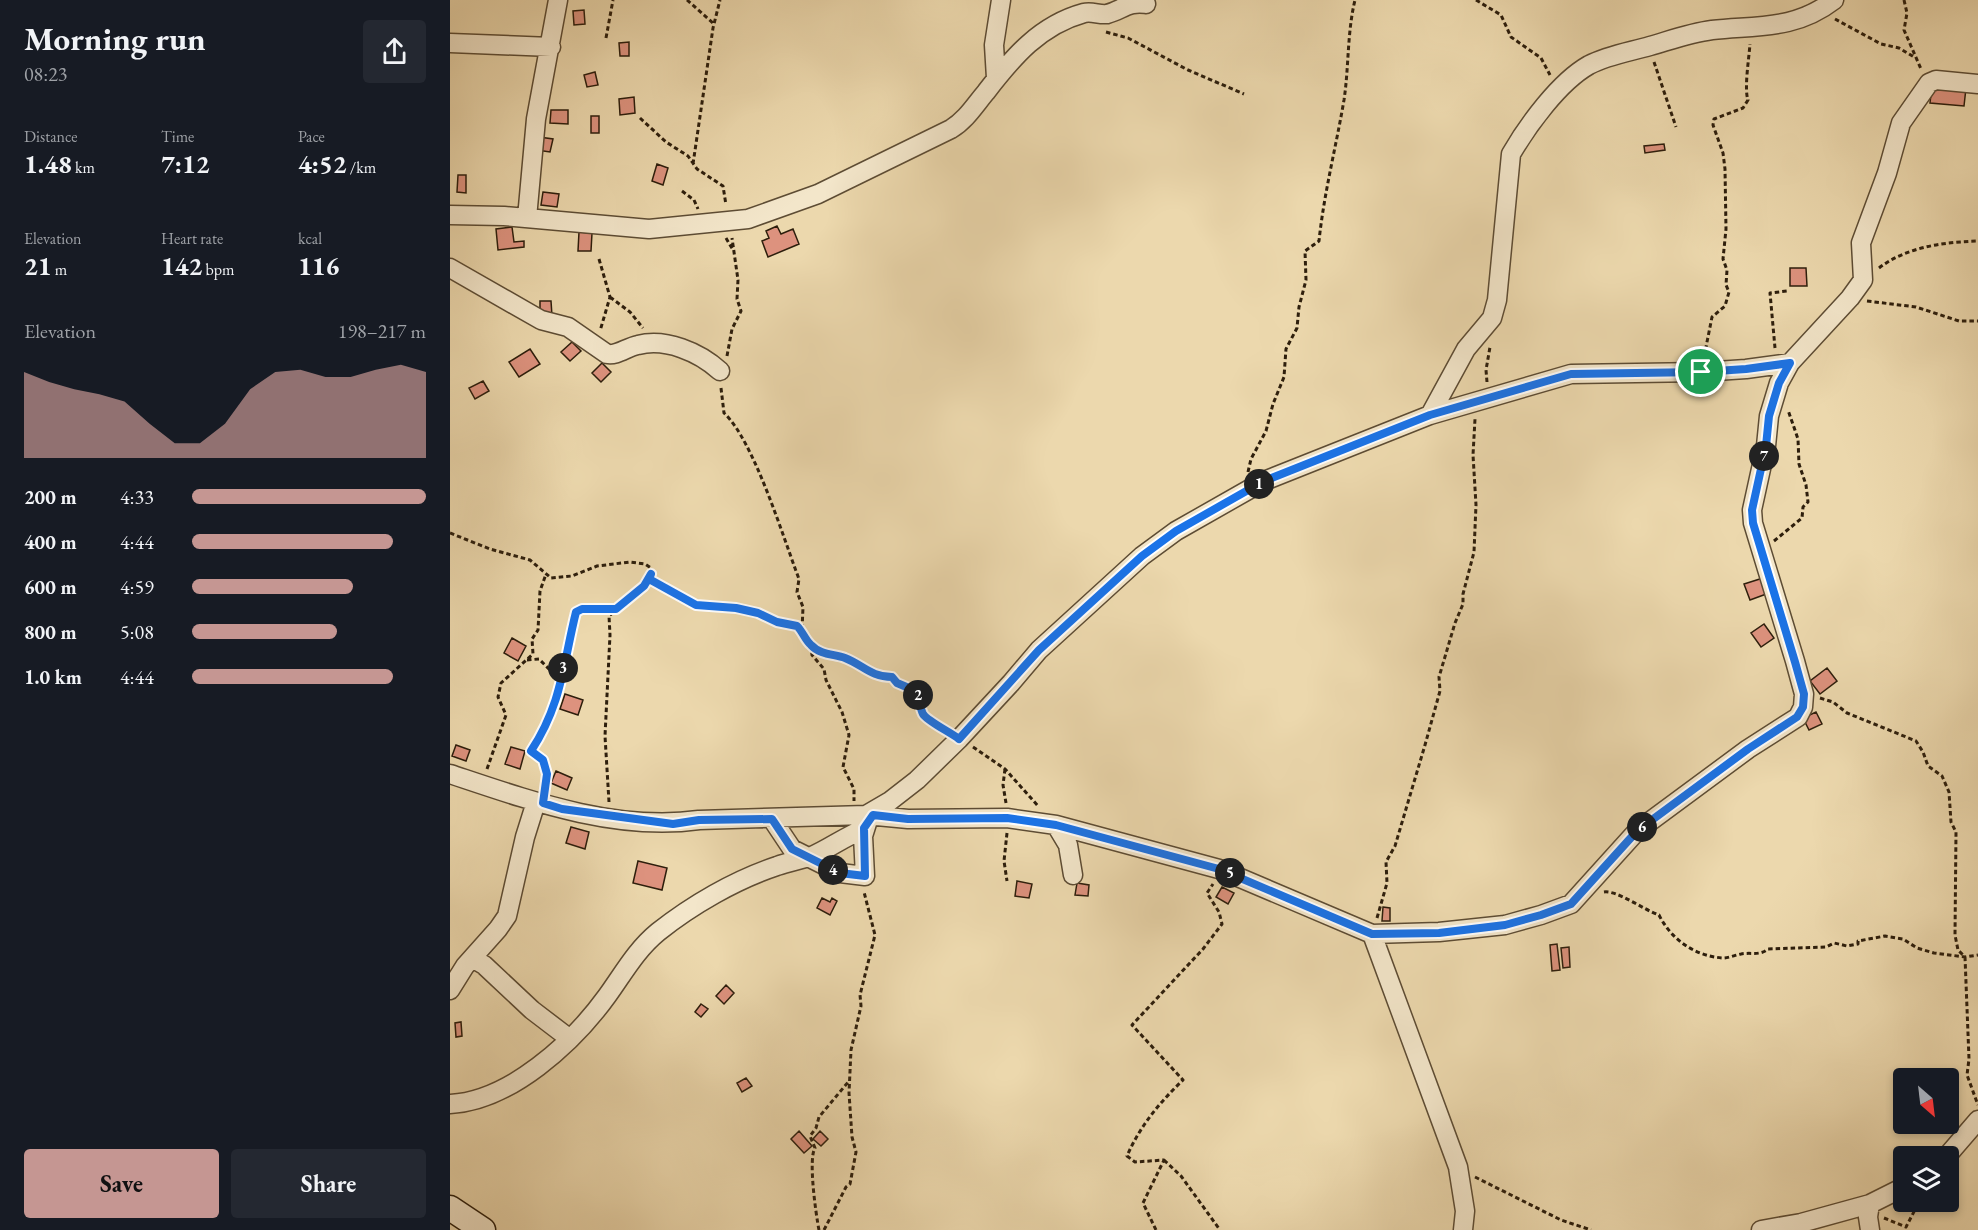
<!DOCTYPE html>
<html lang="en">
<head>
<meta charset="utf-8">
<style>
	body { margin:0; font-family:"EB Garamond",serif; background:#242831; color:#f1f3f6; height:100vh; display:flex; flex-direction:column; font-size:22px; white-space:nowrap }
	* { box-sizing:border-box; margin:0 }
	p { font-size:20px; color:#9ea1a6 }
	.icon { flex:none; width:33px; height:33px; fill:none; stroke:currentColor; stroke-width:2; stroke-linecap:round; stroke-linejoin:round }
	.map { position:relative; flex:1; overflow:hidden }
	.panel { display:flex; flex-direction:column; background:#171b24; width:450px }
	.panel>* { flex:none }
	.needle { width:39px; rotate:152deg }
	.controls { position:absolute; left:1443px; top:1068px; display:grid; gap:12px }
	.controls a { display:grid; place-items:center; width:66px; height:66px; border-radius:6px; background:#171b24; box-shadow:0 3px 9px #0003; font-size:30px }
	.pin { position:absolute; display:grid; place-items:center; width:51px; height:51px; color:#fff; margin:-26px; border:3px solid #fff; border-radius:50%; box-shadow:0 2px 6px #0007 }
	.km { position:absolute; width:30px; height:30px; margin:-15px; border-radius:50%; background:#222; color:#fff; font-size:16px; line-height:30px; text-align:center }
	.round { display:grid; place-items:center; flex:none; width:63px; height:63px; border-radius:6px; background:#242831 }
	.head { display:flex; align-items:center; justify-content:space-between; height:102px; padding:0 24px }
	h1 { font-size:33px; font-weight:700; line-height:45px }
	.figures { display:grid; grid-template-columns:repeat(3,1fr); gap:9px; height:102px; padding:6px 24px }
	.figures div { display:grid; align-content:center }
	.figures b { font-size:26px; font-weight:700 }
	.figures small { font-size:16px; font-weight:400 }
	.figures p { font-size:16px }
	.chart { height:168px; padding:12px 24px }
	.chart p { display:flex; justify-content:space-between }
	.chart svg { width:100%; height:108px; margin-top:6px; fill:#c59692; opacity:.7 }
	.action { display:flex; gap:12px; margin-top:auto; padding:12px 24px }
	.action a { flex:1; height:69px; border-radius:6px; background:#c59692; color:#111; font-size:24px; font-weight:700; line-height:69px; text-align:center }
	.action a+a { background:#242831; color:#f1f3f6 }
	ul { padding:0 24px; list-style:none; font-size:20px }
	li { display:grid; grid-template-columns:96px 72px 1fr; align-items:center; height:45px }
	li i { height:15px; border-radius:8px; background:#c59692 }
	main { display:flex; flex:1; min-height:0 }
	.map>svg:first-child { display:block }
	.building { fill:#dd927e; stroke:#2d1e0c; stroke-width:1.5 }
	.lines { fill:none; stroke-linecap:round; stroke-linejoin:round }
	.street-casing { stroke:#5d4c34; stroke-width:21 }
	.secondary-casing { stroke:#2d1e0c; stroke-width:27 }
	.path { stroke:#2d1e0c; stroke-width:3; stroke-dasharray:4.5 3; stroke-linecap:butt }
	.street { stroke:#f3e6ca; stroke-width:18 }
	.secondary { stroke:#f3e6ca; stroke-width:24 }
	.route-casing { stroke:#fff; stroke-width:12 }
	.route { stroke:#1a73e8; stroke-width:8 }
</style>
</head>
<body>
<main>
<section class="panel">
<div class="head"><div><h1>Morning run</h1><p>08:23</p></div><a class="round"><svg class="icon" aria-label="share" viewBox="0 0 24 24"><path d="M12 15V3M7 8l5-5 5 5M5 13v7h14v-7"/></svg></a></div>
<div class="figures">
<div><p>Distance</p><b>1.48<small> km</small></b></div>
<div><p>Time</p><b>7:12</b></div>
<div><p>Pace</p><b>4:52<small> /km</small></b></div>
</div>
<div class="figures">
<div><p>Elevation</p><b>21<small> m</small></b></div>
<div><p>Heart rate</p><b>142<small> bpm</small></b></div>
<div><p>kcal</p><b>116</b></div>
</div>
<div class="chart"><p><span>Elevation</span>198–217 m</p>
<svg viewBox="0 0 160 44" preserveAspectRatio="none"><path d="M0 44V9L10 13L20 16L30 18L40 21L50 30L60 38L70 38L80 30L90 16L100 9L110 8L120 11L130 11L140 8L150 6L160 9V44z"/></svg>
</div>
<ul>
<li><b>200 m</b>4:33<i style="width:100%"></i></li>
<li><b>400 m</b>4:44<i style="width:86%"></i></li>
<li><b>600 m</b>4:59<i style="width:69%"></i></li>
<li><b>800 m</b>5:08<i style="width:62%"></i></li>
<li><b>1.0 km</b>4:44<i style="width:86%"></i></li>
</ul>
<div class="action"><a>Save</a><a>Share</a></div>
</section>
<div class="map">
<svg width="1528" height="1230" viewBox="0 0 1528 1230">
	<rect width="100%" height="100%" fill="#ecd8ad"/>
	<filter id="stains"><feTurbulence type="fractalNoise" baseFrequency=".00333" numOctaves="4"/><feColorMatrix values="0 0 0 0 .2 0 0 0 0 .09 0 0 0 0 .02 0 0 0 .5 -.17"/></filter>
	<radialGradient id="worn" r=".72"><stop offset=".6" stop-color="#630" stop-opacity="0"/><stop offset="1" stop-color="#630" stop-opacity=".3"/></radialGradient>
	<path class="building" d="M134,10L135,24L124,25L123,11Z
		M179,42V56H170L169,43Z
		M145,72L148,85L137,87L134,75Z
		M1482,85L1516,88L1514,106L1480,103Z
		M184,97L185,113L170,115L169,99Z
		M101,110H118V124L100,123Z
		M141,116H149V133H141Z
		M89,137L103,139L100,152L87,150Z
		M1214,144L1215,150L1195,153L1194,146Z
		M207,164L218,168L213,185L202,181Z
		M8,175H16V193L7,192Z
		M93,192L109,194L107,207L91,205Z
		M327,226L331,234L343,229L349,244L318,257L312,241L319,238L316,231Z
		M62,227L64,242L74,241V247L48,250L46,229Z
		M129,232L142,233L141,251H128Z
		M1340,268H1356L1357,286H1340Z
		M90,301H101L102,316H90Z
		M122,342L131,351L120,361L111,352Z
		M80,349L90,364L69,377L59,362Z
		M152,363L161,372L151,382L142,373Z
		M33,381L39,391L25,399L19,388Z
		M1313,578L1319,593L1300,600L1294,584Z
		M1314,624L1324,638L1311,647L1301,633Z
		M62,638L76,646L68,661L54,653Z
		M1377,668L1387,681L1370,694L1360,681Z
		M115,694L133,700L128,715L110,709Z
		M1366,712L1372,724L1359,730L1353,718Z
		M6,745L20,750L16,761L2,756Z
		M61,747L75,751L70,769L55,764Z
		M106,771L122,778L117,790L101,783Z
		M121,827L139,832L135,849L116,843Z
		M188,861L217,868L212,890L183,883Z
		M567,881L582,884L579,898L565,896Z
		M627,883L639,885L638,896L625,895Z
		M772,887L784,893L778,904L766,897Z
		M372,898L380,902L382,898L387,901L380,915L367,908Z
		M933,907L940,908V921H932Z
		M1107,944L1110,970L1102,971L1100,945Z
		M1119,947L1120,967L1113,968L1111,948Z
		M276,985L284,993L274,1004L266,996Z
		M251,1004L258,1009L251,1017L245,1012Z
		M11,1022L12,1036L6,1037L5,1023Z
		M296,1078L302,1086L292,1092L287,1083Z
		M349,1131L362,1146L354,1153L341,1139Z
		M370,1131L378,1139L371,1146L363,1139Z"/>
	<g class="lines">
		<defs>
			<path id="street" d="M0,43L101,47
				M546,78L544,45L551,0
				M0,215L54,216L199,229L298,219L368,194L501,129C516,120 525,105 536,92C563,57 590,25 634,13C642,11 649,15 657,14C672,10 679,1 696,4
				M77,218L86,119L108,0
				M0,268L91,320L118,327L157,354C167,356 177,347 188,345C216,338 249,352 270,371
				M980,415L1016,349L1042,318L1047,300L1061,154C1078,125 1109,82 1139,65C1158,55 1179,52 1200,46C1221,40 1240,33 1262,30C1308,25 1345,30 1384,0
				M0,774C78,800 166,832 249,820L416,815L440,801L467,780L509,739L561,683L589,650L692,556L726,531L814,481L980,415L1121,374L1251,372L1296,369L1340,363
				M416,815L458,819L557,818L606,825L769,869L922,934L989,932L1055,925L1091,915L1121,904L1187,831L1298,749L1348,717L1353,707L1354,694L1345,661L1303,523L1302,510L1316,446L1319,416L1329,383L1340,363L1400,298L1413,280L1411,243L1437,173L1451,123L1479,83L1486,80L1528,84
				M322,819L342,849L390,873L415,876L413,836L418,820
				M606,825L618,845L623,875
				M922,934L1008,1167L1015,1211L1013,1230
				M22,958L34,965L82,1010L120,1039
				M0,990L15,966L48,929L57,916L75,837L86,802
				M0,1104C60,1101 123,1043 157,996C173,974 186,950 208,932C242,905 285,880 327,866C338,862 350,860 362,856C380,848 396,836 414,829
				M1497,1156L1528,1120
				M1420,1204L1418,1217L1420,1230
				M1311,1230L1351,1223L1420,1204L1454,1187"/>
			<path id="secondary" d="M0,1208L33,1230"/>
		</defs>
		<use href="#street" class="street-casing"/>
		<use href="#secondary" class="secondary-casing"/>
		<path class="path" d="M237,0L264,24
			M1026,0L1051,15L1061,37L1091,58L1100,75
			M1454,0L1457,13L1454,30L1471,69
			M1385,19L1431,44L1449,48L1464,57
			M656,32L678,38L738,70L794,94
			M156,38L163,0
			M1204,62L1226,127
			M190,118L216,142L238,156L247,169L273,186L276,205
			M243,164L263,28L270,0
			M232,191L244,200L248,209
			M276,238L283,250
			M149,259L160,297L150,331
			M1429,268C1456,247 1494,242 1528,241
			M160,297L180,312L193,328
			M1417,301L1466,307L1509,321H1528
			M1325,348L1320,293L1337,291
			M277,356L282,329L291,311L287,299L288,280L282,238
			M1254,357L1262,317L1275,306L1279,292L1276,285L1277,270L1273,259L1276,229L1275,169L1273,153L1263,125L1264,119L1293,108L1298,100C1294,89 1299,58 1300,44
			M1037,382L1036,370L1040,347
			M271,388L274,413C304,441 333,537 349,579L347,592L353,607L352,631L361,645L378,655L397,659L416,671L433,677H443L447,683L466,691L472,713L479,722L497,731
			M798,472L801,459L816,431L823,404L834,377L836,349L847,328L849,307L856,280L855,251L869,241C874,193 886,147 894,100C899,67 897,33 905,0
			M0,533L40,549L80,560L101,578L122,576L147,566L180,562L195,564L201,568L199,579L246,605H263L308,613L327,622L347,626L351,629
			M1324,541L1352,518L1353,507L1358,502L1356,485L1349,464L1348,439L1338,410
			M361,645L362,655L374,669L376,680L392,712L399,735L393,767L404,789V801
			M77,660L89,659L111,681
			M1370,698L1383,702L1397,713L1466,741L1473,752L1478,766L1492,776L1499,792L1501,822L1506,832L1505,935L1508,950L1515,957L1519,1059L1517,1075L1528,1105
			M523,747L555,769L589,807
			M37,769L56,715L48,697L51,683L83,654L82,639L88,630L90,591L96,574
			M555,769L553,785L556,803
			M94,788C98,766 96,765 81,751L104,708L126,612L132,609H164
			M159,802L155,736L160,635L159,616L188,591L199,578
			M557,833L554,861L557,881
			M1154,892C1167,890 1194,910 1209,915C1221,939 1244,956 1273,958C1279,958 1285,955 1291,954C1301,952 1310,956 1318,949L1376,947L1384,943L1397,946L1408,944V941L1435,936L1453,939L1467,948L1484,953L1515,957L1528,955
			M927,918L937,883L936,862L945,846L975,745L990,691L989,677L1005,623L1013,604V594L1024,552L1026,505L1023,455L1025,419
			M714,1160L731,1176L770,1230
			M1025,1177L1111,1220L1141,1230
			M1434,1218L1456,1227L1469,1202
			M369,1230C366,1215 358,1159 365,1148L360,1136L366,1128L369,1117L399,1081
			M374,1230L396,1187L400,1184L406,1152L402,1137L399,1093L401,1050L411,1006L410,995L425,935L414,892
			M706,1230L693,1203L714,1160L685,1162L677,1156C690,1126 710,1102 733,1080L682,1025L753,949L772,924L769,912L757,893L763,884"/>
		<use href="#street" class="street"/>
		<use href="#secondary" class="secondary"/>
	</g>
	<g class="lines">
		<defs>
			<path id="route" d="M1340,363L1329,383L1319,416L1316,446L1302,510L1303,523L1345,662L1354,694L1353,707L1347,717L1298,749L1187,831L1121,904L1091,915L1055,925L989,933L922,934L769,869L606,825L557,818L458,819L423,815L414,828L415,876L390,873L342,849L322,819L249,820L223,824L112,809L93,803L97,774L93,760L81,751C112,704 113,664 126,612L132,609H166L194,586L201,574L199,579L246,605L286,608L308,613L327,622L347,626C353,632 355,640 361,645C370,655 384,654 395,658C413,665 421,677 442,677L447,683L466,691C469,698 470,708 473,714C477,721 500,732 509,739L589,650L692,556L726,531L814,481L980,415L1121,374L1251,372L1296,369Z"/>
		</defs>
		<use href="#route" class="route-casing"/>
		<use href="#route" class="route"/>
	</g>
	<rect width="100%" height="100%" filter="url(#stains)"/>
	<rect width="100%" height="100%" fill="url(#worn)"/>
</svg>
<div class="controls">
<a><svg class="needle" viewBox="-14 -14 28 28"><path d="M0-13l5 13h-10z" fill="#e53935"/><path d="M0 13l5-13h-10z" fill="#9ea1a6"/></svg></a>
<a><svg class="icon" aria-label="layers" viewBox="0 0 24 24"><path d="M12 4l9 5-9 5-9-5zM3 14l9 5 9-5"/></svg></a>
</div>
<div class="pin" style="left:1251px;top:372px;background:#1e9e55"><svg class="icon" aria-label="arrive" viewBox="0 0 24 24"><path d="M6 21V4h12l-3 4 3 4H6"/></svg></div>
<b class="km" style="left:809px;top:484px">1</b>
<b class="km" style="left:468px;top:695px">2</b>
<b class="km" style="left:113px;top:668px">3</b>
<b class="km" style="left:383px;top:870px">4</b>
<b class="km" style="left:780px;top:873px">5</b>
<b class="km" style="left:1192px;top:827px">6</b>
<b class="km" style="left:1314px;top:456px">7</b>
</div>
</main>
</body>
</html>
